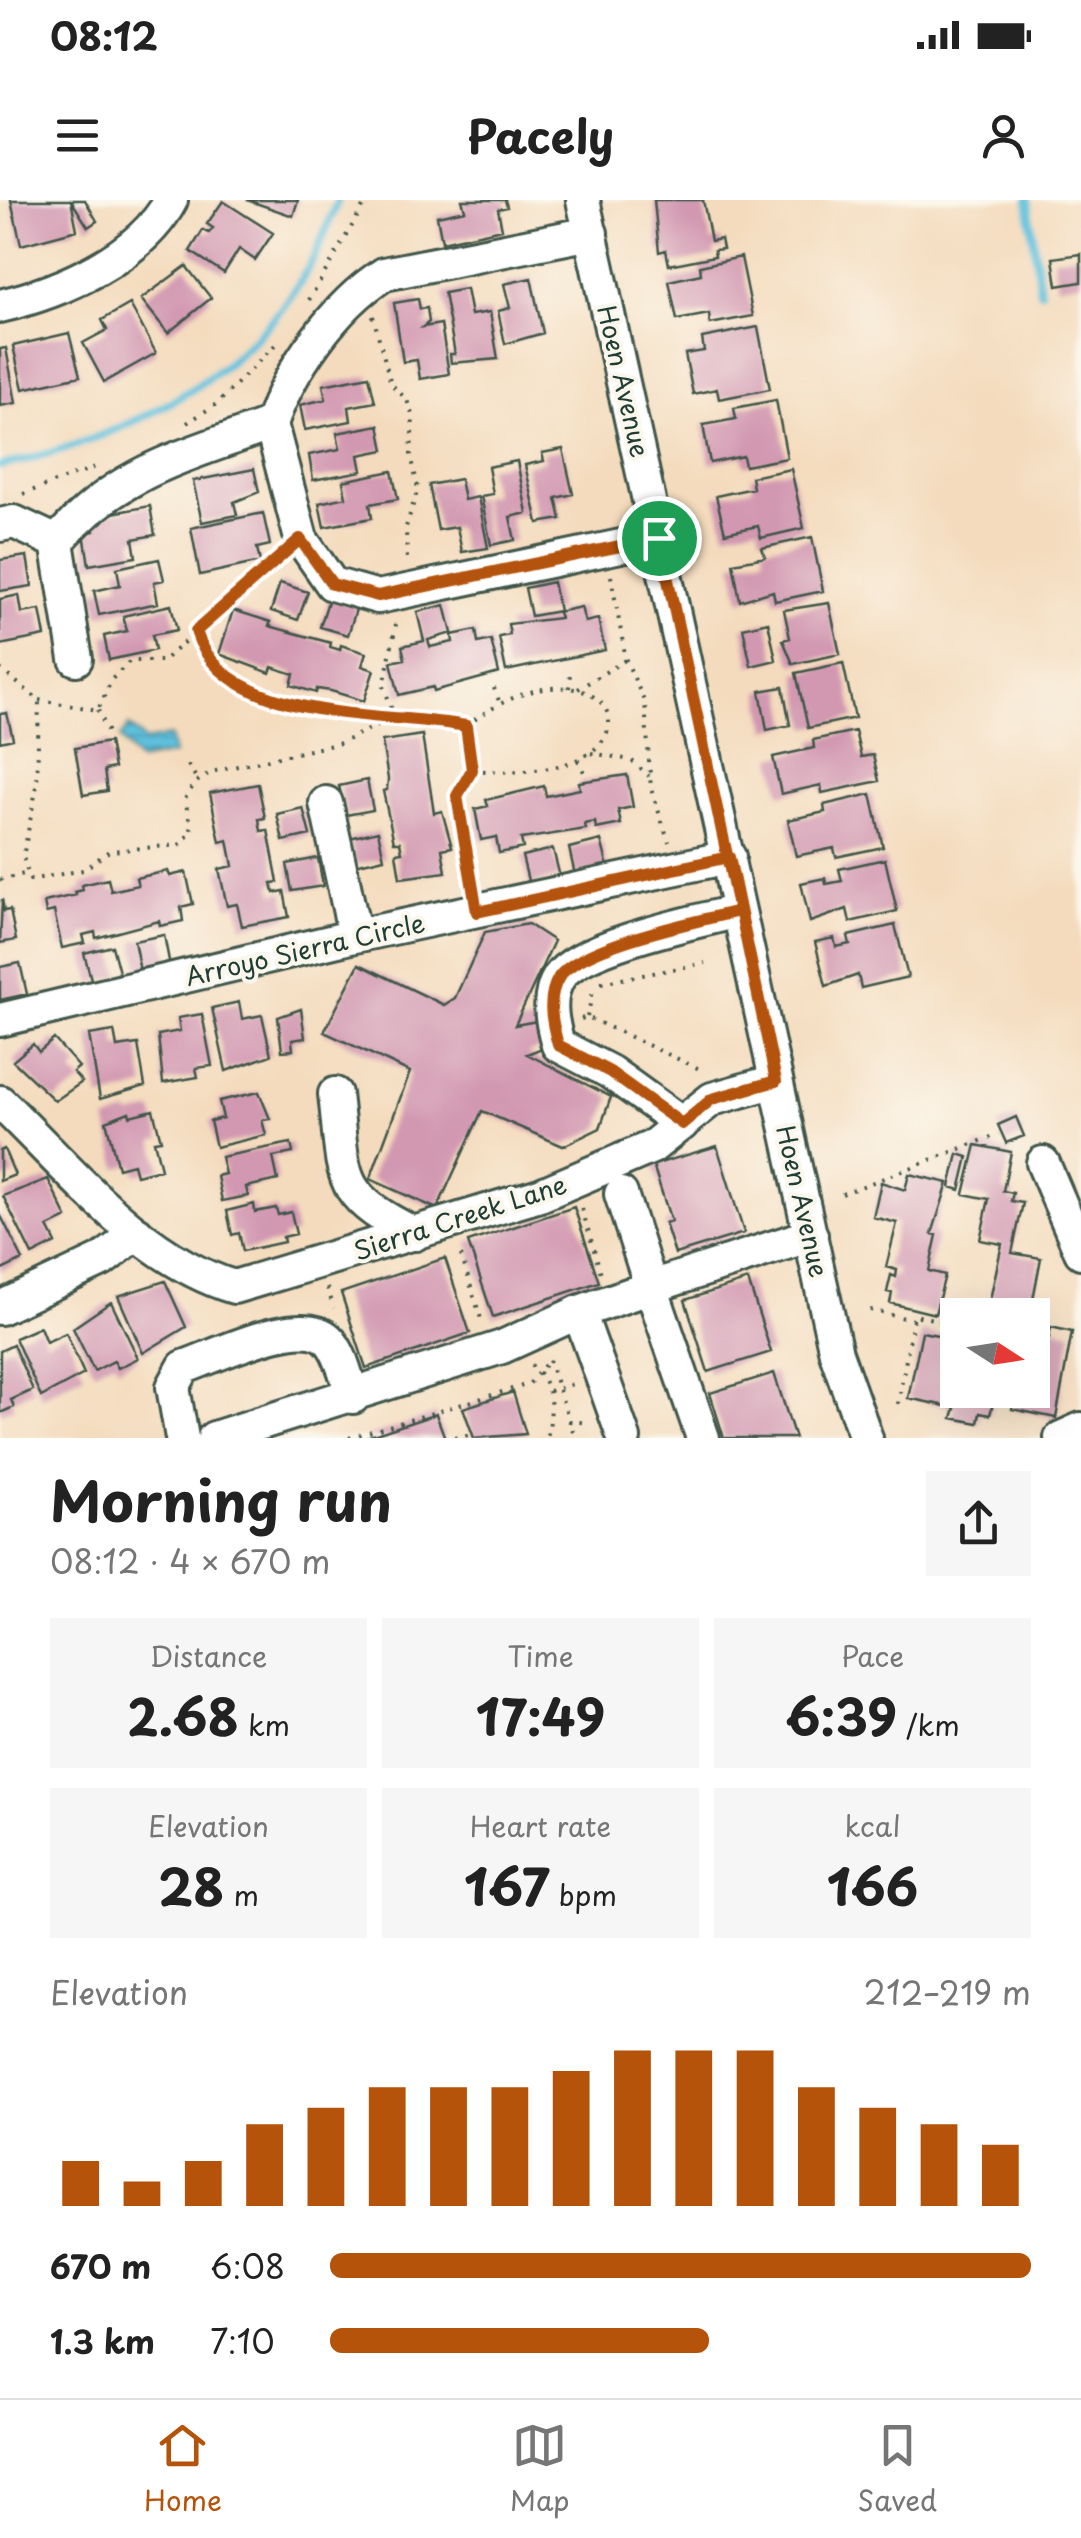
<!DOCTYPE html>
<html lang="en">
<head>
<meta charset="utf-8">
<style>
	body { margin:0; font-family:"Playpen Sans",sans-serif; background:#f6f6f6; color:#222; height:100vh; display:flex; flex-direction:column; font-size:38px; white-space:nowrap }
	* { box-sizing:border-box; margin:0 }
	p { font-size:32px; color:#767676 }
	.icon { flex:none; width:55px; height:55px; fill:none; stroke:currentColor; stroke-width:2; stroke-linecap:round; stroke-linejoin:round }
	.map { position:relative; height:1238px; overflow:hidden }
	.side { display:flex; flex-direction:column; background:#fff; flex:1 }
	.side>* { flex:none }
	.needle { width:65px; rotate:102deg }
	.fabs { position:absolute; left:940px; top:1098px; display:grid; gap:20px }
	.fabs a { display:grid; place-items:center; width:110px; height:110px; border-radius:0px; background:#fff; box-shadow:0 10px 40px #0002; font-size:50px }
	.pin { position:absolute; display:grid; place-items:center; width:85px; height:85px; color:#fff; margin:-42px; border:5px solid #fff; border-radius:50%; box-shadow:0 2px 10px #0007 }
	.round { display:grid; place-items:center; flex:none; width:105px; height:105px; border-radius:0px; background:#f6f6f6 }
	.head { display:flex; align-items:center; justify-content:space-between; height:170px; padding:0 50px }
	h1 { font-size:55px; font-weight:700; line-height:75px }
	.stats { display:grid; grid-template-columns:repeat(3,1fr); gap:15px; height:170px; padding:10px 50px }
	.stats div { display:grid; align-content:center; border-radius:0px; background:#f6f6f6; text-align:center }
	.stats b { font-size:50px; font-weight:700 }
	.stats small { font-size:28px; font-weight:400 }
	.stats p { font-size:28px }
	.chart { height:280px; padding:20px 50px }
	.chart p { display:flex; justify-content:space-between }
	.chart svg { width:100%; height:180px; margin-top:10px; stroke:#b45309; stroke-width:6 }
	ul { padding:0 50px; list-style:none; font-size:32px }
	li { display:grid; grid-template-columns:160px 120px 1fr; align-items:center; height:75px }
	li i { height:25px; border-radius:12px; background:#b45309 }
	.status { display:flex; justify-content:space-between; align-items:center; height:70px; padding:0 50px; background:#fff; direction:ltr }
	.status svg { height:28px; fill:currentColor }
	header { display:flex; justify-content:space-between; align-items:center; height:130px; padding:0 50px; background:#fff; font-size:45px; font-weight:700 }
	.tabs { display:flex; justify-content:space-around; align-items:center; height:140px; border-top:2px solid #e0e0e0; background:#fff; font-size:28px; color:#767676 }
	.tabs a { display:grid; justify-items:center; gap:5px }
	.tabs .on { color:#b45309 }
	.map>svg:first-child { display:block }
	.water { fill:url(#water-rules); stroke:#3f7f88; stroke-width:2.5 }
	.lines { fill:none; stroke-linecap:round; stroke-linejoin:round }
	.stream { stroke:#5fc1dd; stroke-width:8 }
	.building { fill:#d298b1 }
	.minor-casing { stroke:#3f5549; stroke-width:38 }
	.path { stroke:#3f5549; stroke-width:4; stroke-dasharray:2.5 8; stroke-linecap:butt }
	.minor { stroke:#fff; stroke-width:32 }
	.route-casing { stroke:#fff; stroke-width:20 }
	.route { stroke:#b45309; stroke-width:12 }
	.labels { text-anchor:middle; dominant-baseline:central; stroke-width:8; stroke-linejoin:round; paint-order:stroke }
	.street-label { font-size:25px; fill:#1f3d34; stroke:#fbf7ec }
</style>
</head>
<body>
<div class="status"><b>08:12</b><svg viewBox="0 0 49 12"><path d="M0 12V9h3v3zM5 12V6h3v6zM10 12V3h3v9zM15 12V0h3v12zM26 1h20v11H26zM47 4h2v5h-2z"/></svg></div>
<header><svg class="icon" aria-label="menu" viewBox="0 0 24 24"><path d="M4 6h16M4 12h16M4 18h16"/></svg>Pacely<svg class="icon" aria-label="person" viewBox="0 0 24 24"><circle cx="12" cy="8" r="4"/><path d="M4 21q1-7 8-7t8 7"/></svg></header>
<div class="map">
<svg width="1081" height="1238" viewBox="0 0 1081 1238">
	<defs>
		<pattern id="water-rules" width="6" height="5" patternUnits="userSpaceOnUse" patternTransform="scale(2.5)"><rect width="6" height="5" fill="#5fc1dd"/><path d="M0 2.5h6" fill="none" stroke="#4e9eb4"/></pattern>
	</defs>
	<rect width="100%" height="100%" fill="#fbf7ec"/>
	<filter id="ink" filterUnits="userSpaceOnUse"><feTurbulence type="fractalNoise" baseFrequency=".01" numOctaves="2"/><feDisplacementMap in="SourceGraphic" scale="20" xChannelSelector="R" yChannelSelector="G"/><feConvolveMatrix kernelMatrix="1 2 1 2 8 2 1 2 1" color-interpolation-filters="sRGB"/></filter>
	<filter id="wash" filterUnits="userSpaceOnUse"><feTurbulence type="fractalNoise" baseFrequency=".0048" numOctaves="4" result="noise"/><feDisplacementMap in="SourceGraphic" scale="40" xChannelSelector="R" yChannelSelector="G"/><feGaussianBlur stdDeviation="2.25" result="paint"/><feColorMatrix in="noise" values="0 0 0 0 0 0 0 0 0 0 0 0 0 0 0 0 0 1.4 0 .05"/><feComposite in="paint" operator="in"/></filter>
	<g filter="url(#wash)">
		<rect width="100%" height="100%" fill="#f4dbbd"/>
		<path class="water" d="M129,526L145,541L170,536L174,554L138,561L120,538Z"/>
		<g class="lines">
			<path class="stream" d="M1028,0L1040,91
				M0,266C120,239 244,182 307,70C320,49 328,23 338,0"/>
		</g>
		<g id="blocks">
			<path class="building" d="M11,0H71L77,30L21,45Z
				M71,0H85L97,21L88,27Z
				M247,0H298L293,16Z
				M462,0H505L507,7L498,9L502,29L442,42L437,16L465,10Z
				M654,0H703L711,41L721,39L723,49L714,50L715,56L669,65L666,50L659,52Z
				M223,1L273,33L255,60L239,49L224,73L190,51L203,30L209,33L213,28L207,24Z
				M1081,54V82L1057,86L1053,58Z
				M741,57L753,116L710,124L709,114L677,120L669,81L701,74L700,66Z
				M186,66L211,98L168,133L141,99Z
				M531,78L543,133L505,144L498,111L510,108L504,84Z
				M466,89L471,115L490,112L498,159L451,163L450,154H455L444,93Z
				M418,99L420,109L427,108L429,122L423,127L441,124L449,174L420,179L417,160L403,162L394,103Z
				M130,104L156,153L104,182L83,143L107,130L102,120Z
				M758,127L770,189L719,199L717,189L693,194L685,154L704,151L702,138Z
				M69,133L80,176L23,189L13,146Z
				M6,148L16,203L0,206V149Z
				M369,176L375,202L349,207L351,221L305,230L300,205L326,199L323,185Z
				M776,200L787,258L745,266L743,256L710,263L703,225L736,219L734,208Z
				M379,225L384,250L359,255L362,271L313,280L309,255L340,249L337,233Z
				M563,249L573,294L556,298L561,319L538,323L525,265L544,261L542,253Z
				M517,261L527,313L510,317L515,340L491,345L481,296L493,294L488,267Z
				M254,269L259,292L234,302L237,315L202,322L193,281Z
				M791,269L804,328L761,338L758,326L725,333L716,296L753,288L751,277Z
				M392,271L398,299L370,304L372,318L324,327L319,303L346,297L343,281Z
				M460,279L464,300L478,297L488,348L462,352L457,327L438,330L429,285Z
				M150,306L155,335L133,339L136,357L89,365L84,333L94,331L91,317Z
				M263,313L270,345L257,348L260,362L200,375L191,328Z
				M812,337L823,391L775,401L773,391L740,401L733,363L765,357L762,348Z
				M27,356L32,386L0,391V360Z
				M159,359L164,380L154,382L158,403L99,415L94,391L120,385L117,368Z
				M553,382L559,411L531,416L525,388Z
				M280,383L308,392L298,420L271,411Z
				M19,395L22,413L40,410L45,436L0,445V399Z
				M329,398L357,406L348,435L320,427Z
				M829,403L840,454L793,464L783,440L790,438L784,410Z
				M171,405L177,430L152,435L155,450L109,460L104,436L127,431L123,416Z
				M445,405L452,433L428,440L430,447L453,442L452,435L476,430L478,443L491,440L499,473L434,491L433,487L399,495L391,462L405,459L402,446L424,441L417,412Z
				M581,407L585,422L598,419L605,450L506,471L499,437L510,435L508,424L560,418L558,412Z
				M233,410L271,422L269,426L331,443L330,447L340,450L341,445L366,453L362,466L374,470L364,501L331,491L317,489L316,493L291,485L294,474L272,467L270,473L219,454Z
				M768,422L776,460L751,466L743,428Z
				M843,463L855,518L808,528L796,473Z
				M783,487L790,525L767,530L760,491Z
				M7,513L13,539L0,542V514Z
				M855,531L861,557L873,555L879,581L822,593L821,585L781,594L773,557L814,548L813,540Z
				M422,535L434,613L442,611L452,647L442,649L446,672L400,678L396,653L402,652L400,642H394L383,591L387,590L388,579L382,541Z
				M109,542L114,568L104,570L107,591L83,595L75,548Z
				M627,575L633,607L618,610L621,624L596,629L595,622L585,624L586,629L521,639L523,648L499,653L496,637L481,640L475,609L488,606L486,600L544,586L546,596L580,589L579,582Z
				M367,580L373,610L346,615L339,586Z
				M258,584L265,618L259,619L261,631L268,630L278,682L272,683L274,693L284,691L289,717L242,726L237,704L227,706L219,669L233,666L228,640L220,642L210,593Z
				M871,594L883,647L836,657L834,648L796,656L788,620L825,612L824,605Z
				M303,608L310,635L283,641L277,614Z
				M378,631L384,658L355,665L350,638Z
				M601,640L608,667L575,675L569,648Z
				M553,649L560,677L529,685L522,656Z
				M318,658L323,686L292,691L287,664Z
				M885,659L897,711L850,722L847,709L810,722L801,683L825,678L826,684L842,681L839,669Z
				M168,671L170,676L186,672L193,704L181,707L183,721L160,726L159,721L96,738L95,732L83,735L85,743L62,748L54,711L46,713L44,702L76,695L75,692L83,690L82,685L108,679L111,691L138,685L136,678Z
				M2,699L4,711L10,710L16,740L0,743Z
				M528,724L554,741L515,825L537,821L545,847L527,854L611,897L600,928L563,946L482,911L437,1009L370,979L410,872L324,832L359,764L444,805L455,798L485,732Z
				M895,725L908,777L861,788L858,775L826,786L815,742L834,738L836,747L850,744L848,736Z
				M164,735L170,766L140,771L134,741Z
				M112,746L120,776L92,783L84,753Z
				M20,763L27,794L0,800V767Z
				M239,802L242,819L262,815L271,855L226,871L212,808Z
				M301,809L305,838L292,840L293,850L282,851L278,817Z
				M202,814L212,866L196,868L198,877L163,883L158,835L180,831L178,818Z
				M114,831L117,847L138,844L145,886L100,899L89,835Z
				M54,839L79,867L73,872L82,882L55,901L13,861L33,844L39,852Z
				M259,892L270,919L262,920L266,935L216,947L210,921L223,918L219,901Z
				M153,910L161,940L154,941L161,969L136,975L133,964L118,968L106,921L129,912L130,916Z
				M1016,917L1024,936L1006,943L998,925Z
				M291,943L293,953L273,957L278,980L246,987L248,996L222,1001L217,976L225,974L221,957Z
				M976,945L1011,952L1003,991L1013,993L1011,1001L1023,1003L1012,1053L1041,1058L1030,1115L988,1109L1002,1044L980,1040L989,999L964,994Z
				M717,946L744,1033L675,1054L665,1023L671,1021L653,965Z
				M4,949L15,975L0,981V951Z
				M958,954L968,957L960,990L950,987Z
				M909,974L948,983L932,1034L937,1035L929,1071L945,1075L935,1114L890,1103L892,1093L887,1092L891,1075L896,1077L897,1070L886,1067L897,1023L873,1017L881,982L905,990Z
				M48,979L67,1018L48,1027L56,1043L32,1055L3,996Z
				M254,1004L255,1012L276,1008L278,1015L291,1012L296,1034L283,1037L284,1042L243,1051L239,1033L232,1035L227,1011Z
				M574,1007L599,1082L493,1117L468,1042Z
				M0,1014L23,1060L0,1071Z
				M445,1058L470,1133L366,1168L341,1093Z
				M748,1080L771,1152L708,1172L685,1100Z
				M165,1081L186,1127L143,1153L118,1096Z
				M111,1102L138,1158L118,1168L114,1161L94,1171L73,1128Z
				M40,1127L46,1142L66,1133L84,1174L41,1197L15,1138Z
				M1051,1127L1072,1132L1056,1218L1012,1209L1015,1197L1002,1195L1003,1190H1032V1135L1049,1138Z
				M922,1132L958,1139V1190H989L995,1195L990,1215L980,1213L978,1223L952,1218L955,1208L908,1198Z
				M13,1145L33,1190L11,1200L14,1207L0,1213V1151Z
				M774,1173L795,1238H724L710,1193Z
				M513,1192L526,1234L474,1238L463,1208Z
				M436,1214L445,1238H367V1237Z"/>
		</g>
	</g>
	<g filter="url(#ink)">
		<use href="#blocks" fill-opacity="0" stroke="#3f5549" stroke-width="2.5"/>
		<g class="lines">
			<defs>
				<path id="minor" d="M583,0L836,1153L866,1238
					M0,106C61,92 141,57 171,0
					M271,224L301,339L332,384L378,397L659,338
					M0,325L14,322L57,342C117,270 187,256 271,224C289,170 335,105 384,74L591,33
					M57,342L76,459
					M326,603L355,736
					M0,820L355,736L729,657
					M335,894C345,979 334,994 415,1034
					M0,902C69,968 140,1059 234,1087L540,995L652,947L712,899L776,881
					M682,924L610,872L558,845C552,823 546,798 559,777C581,745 699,721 739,711
					M1043,963L1081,1052
					M0,1108L102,1060L137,1033
					M579,1112L624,1238
					M182,1238L173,1187L184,1167C216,1156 301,1113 328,1139C341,1151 347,1180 353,1197
					M214,1238L502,1147L579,1112L651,1087L621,994
					M703,1238L651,1087L811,1035
					M1061,1238L1081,1229"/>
			</defs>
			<use href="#minor" class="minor-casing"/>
			<path class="path" d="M309,100L367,0
				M373,116L391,184L407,200L413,217L411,254L418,289L406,327L407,364
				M187,223L218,203L277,143
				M23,294L98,266
				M611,376L626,460L645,503L651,589L669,642
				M396,424L384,486L394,517L466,526L472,570L457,597L471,683
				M196,433C218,504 324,514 389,517
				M0,469L39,500L37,585L23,657L30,680L83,670L109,651L179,645L192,632L185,599L195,583L211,572L341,543L394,517
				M494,488L499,501
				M569,488L570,473
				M578,489L625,460
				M39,500L98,510L112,479L130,461H163L279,357
				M98,510L109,535
				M466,526C615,412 691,590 474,570
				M591,553L631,560L649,576
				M578,560L584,572
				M188,565L198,581
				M0,680L28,673
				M601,783L705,763
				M587,817L594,787
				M581,819L587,817L704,871
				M842,994L999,934
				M582,1009L602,1077
				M461,1055L482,1122
				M327,1088L334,1108
				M870,1110L913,1120
				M549,1160L575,1238
				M531,1165C554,1184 553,1211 547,1238
				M549,1191L573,1184
				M898,1204L914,1115L958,1124
				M569,1221L589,1223
				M349,1238L529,1184L549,1160
				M455,1238L469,1235"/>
			<use href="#minor" class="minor"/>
		</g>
	</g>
	<g class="lines" filter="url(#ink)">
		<defs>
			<path id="route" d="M659,338L378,396L332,384L300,339L196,431C224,525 386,511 466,526L472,570L457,596L477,712L729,657L776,881L712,899L682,924L610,872L558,845C552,823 546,798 559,777C581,745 699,721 739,711L659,338"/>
		</defs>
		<use href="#route" class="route-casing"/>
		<use href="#route" class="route"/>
	</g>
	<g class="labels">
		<g class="street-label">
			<text transform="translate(624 181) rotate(77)">Hoen Avenue</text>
			<text transform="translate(305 749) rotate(-13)">Arroyo Sierra Circle</text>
			<text transform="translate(803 1001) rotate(77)">Hoen Avenue</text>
			<text transform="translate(460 1017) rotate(-18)">Sierra Creek Lane</text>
		</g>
	</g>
</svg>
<div class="fabs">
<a><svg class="needle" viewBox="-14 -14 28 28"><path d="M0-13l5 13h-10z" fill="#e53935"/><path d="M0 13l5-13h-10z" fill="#767676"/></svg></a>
</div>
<div class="pin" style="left:659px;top:338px;background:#1e9e55"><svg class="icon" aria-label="arrive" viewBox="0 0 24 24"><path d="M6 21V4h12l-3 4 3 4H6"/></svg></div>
</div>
<section class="side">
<div class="head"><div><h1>Morning run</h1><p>08:12 · 4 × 670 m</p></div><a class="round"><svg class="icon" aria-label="share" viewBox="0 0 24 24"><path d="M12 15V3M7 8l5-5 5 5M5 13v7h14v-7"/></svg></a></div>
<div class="stats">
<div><p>Distance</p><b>2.68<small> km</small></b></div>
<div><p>Time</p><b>17:49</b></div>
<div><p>Pace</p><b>6:39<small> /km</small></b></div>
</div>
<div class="stats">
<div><p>Elevation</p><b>28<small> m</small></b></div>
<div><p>Heart rate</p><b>167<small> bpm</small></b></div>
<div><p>kcal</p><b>166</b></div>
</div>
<div class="chart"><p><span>Elevation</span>212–219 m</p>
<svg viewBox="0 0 160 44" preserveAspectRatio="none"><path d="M5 44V33M15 44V38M25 44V33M35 44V24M45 44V20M55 44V15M65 44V15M75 44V15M85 44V11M95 44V6M105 44V6M115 44V6M125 44V15M135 44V20M145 44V24M155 44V29"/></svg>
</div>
<ul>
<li><b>670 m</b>6:08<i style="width:100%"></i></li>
<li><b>1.3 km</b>7:10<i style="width:54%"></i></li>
</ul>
</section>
<nav class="tabs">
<a class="on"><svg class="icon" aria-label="home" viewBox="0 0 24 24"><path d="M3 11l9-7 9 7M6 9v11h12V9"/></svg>Home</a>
<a><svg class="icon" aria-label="map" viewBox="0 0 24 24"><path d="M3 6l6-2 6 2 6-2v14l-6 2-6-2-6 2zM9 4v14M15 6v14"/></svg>Map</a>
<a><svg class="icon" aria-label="saved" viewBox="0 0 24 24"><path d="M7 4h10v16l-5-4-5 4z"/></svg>Saved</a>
</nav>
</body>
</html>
